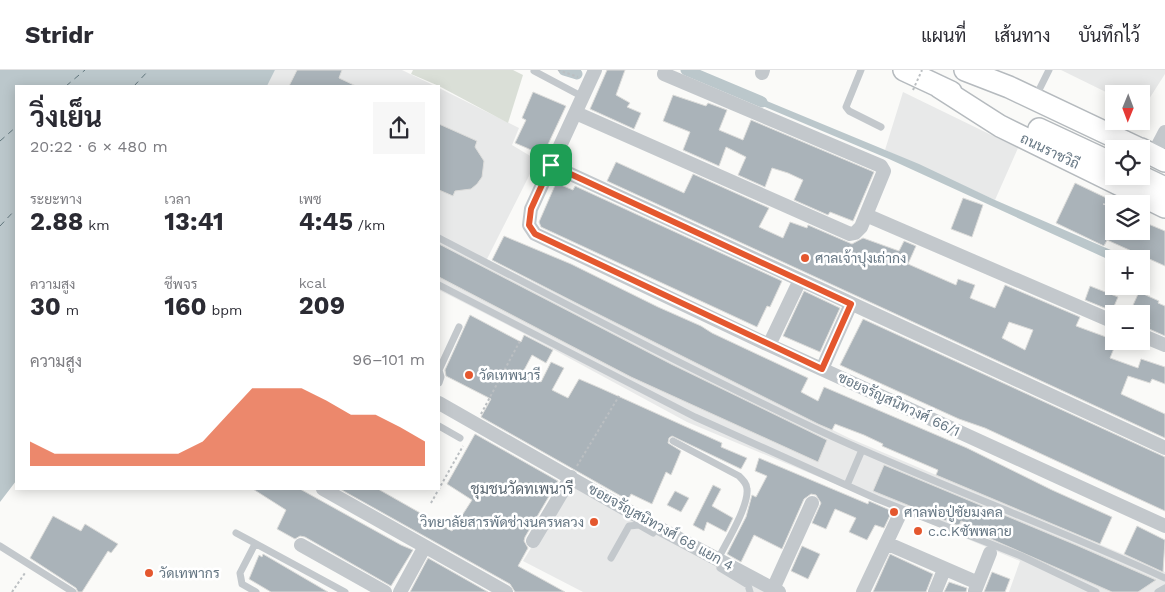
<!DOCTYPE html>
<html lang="th">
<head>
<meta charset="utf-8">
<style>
	body { margin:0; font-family:"Work Sans",Sarabun,sans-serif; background:#f7f7f7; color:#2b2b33; height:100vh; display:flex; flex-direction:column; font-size:19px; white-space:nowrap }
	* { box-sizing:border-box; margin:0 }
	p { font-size:16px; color:#7c7c81 }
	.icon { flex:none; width:28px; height:28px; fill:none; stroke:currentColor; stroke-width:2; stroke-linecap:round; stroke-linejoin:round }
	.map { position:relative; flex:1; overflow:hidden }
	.drawer { position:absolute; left:15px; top:15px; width:425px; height:405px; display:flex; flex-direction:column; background:#fff; border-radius:0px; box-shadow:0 2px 12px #0003 }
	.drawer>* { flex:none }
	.needle { width:32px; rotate:181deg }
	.fabs { position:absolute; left:1105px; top:15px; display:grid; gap:10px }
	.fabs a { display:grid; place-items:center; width:45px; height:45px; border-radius:0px; background:#fff; box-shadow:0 2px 12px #0003; font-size:25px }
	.pin { position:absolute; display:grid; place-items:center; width:42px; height:42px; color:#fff; margin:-21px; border-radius:10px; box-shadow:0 2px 8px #0006 }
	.round { display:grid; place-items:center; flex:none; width:52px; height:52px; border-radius:0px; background:#f7f7f7 }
	.overview { display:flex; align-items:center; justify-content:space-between; height:85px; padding:0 15px }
	h1 { font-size:28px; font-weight:700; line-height:38px }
	.figures { display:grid; grid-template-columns:repeat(3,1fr); gap:8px; height:85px; padding:5px 15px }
	.figures div { display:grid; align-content:center }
	.figures b { font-size:25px; font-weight:700 }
	.figures small { font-size:14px; font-weight:400 }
	.figures p { font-size:14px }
	.chart { height:140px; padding:10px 15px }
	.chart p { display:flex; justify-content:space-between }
	.chart svg { width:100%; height:90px; margin-top:5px; fill:#e4572e; opacity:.7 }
	header { display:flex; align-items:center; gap:30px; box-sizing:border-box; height:70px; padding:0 25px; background:#fff; border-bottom:1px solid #e1e1e2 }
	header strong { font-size:24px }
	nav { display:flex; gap:28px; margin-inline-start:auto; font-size:18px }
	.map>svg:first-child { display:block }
	.built { fill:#e8e9e9 }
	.green { fill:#dadfd7 }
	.water { fill:#bbc7cb }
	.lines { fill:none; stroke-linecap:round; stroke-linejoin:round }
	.canal { stroke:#bbc7cb; stroke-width:11 }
	.ferry { stroke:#60757c; stroke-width:1; stroke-dasharray:6 5; stroke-linecap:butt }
	.building { fill:#aab3b9; stroke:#dcdcda; fill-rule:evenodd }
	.primary-casing { stroke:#b5babe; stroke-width:24 }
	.path { stroke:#bbbfc2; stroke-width:2; stroke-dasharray:2.5 2.5; stroke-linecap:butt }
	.lane { stroke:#c3c8cc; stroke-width:7 }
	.street { stroke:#c3c8cc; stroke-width:14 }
	.primary { stroke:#fff; stroke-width:21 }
	.path-bridge { stroke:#bbbfc2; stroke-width:2; stroke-dasharray:2.5 2.5; stroke-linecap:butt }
	.route-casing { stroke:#fff; stroke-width:10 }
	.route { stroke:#e4572e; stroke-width:6 }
	.poi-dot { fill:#e4572e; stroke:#fff; stroke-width:2 }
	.labels { text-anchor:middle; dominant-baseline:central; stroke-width:5; stroke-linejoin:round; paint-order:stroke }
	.street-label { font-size:14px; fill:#657683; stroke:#fff }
	.poi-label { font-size:14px; fill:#657683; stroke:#fff; text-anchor:start }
	.neighbourhood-label { font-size:15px; fill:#57646e; stroke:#fff }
</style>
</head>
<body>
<header>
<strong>Stridr</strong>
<nav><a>แผนที่</a><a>เส้นทาง</a><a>บันทึกไว้</a></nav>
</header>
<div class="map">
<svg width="1165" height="522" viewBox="0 0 1165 522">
	<rect width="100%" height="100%" fill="#fafaf8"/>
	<path class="built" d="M275,0H402L435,16H267Z
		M1061,0H1165V4L1142,40L1141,24H1114V26Z
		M439,18L519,58L512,75L537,90L487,189L849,368L1165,502V522H1009L1020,491L687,352L521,262L439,220Z
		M903,22L1018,78L995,130L885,80Z
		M571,413L767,522H583L523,491Z"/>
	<path class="green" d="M413,0H513L523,5L508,53L439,16L411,4Z"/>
	<path class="water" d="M0,0H275L267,16H16V411L0,432Z
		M750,24L919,94L995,130L1127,187L1114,189V192L889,89L748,30Z"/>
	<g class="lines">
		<path class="canal" d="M564,0L577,4
			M686,0L762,32"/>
		<path class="ferry" d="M66,16L85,0
			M134,16L149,0
			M0,71L16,57
			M0,156L16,139"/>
	</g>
	<path class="building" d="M297,0H342L339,8L356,16H289Z
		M607,0H625L616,25L630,33L627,37L641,43L634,59L590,39Z
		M533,22L566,36L543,85L515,73L526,50L522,48Z
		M673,25L706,36L708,33L727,40L719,60L743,70L751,50L874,102L853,151L830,142L828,145L794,130L803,110L788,103L772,98L765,117L738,105L746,87L726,77L719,96L683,80L690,62L663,51Z
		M439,54L477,71L475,77L484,91L482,107L477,114L471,119L455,121L453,126L439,120Z
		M616,92L684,123L693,104L769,138L759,157L783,168L790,152L807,158L808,155L852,174L863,168L899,181L904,171L916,176L908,194L956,215L958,209L975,215L970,228L995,238L1005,215L1080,247L1076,256L1117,271L1110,288L1138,298L1141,289L1165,297V314L1152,309L1150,313L1128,306L1121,324L1165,344V368L607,111ZM1009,252L1033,260L1025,280L1002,268Z
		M556,113L573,120L575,116L782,211L770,237L767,236L757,257L541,157L539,152Z
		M1075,113L1119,134H1103L1114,138V161H1141V151L1165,161V196L1107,170L1104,176L1056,153Z
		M963,128L983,135L972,167L951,159Z
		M504,166L571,194L658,237L701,256L712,263L808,308L801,322L818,331L824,317L967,378L1052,420L1112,447L1100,474L936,405L938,400L882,376L883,374L864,365L835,354L832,360L818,354L582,236L492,190Z
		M439,174L671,294L827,370L818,392L631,307L439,207Z
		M1090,216L1118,227L1112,241L1085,230Z
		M804,221L840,238L820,282L783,266Z
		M1139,222L1159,231L1158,233L1165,236V266L1147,258L1150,253L1141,249V244H1129Z
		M470,245L521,272L524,265L553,280L546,293L532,285L523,302L541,312L551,292L564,298L552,320L568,328L579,309L600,318L722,373L721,377L747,388L741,399L672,366L669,368L668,373L681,381L671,405L666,402L652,434L631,424L628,430L481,347L491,329L446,306L445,300Z
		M863,249L1165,387V441L985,358L959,349L840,295Z
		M475,364L558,411L525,467L524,471L528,478L518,496L565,522H515L510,514L340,419H378L452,461L472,430L447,414Z
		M759,388L868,434L869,431L892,441L884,458L875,455L867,470L849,462L856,448L835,439L826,459L812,453L821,433L816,425L811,424L804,429L782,479L754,465L741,492L727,484L746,447L752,425L756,427L767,406L755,401Z
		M884,395L1076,475L1156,510L1138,522H1112L982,465L984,460L961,451L959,456L873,421Z
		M713,415L721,419L712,436L733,448L726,462L707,452L704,461L693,455Z
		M253,419H300L401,475L413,480L391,516L305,467L300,466L295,469L277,459L286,440Z
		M675,421L689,428L681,442L667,435Z
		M53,446L81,461L85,454L118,474L111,483L108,481L82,522H78L76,518L30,488Z
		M1137,456L1165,470L1163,502L1124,484Z
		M802,476L820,484L808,509L791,501Z
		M263,484L328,522H271L249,509L259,485L262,487Z
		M890,484L933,504L926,522H873Z
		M428,488L488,522H410Z
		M992,502L1010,509L1005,522H984Z
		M949,512L967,518L966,522H944Z"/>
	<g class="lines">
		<defs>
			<path id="primary" d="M904,0L951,22
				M965,0L1009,17L1140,79
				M939,17L1000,56L1165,137
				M1039,59L1114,94
				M1141,79L1165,91
				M1140,106L1165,118"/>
		</defs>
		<use href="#primary" class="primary-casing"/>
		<path class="path" d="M558,0L578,7
			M481,344L521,269
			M577,396L619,326
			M431,433L463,376
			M12,522L25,503"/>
		<path class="lane" d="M861,0L846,37L849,41L881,57
			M534,1L583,27
			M1036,26L1049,0
			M439,168C564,233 689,299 816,359C931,413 1050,455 1165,508
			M439,215L695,347L877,429L1021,486L1096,522
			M439,313L441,307L439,300L459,257
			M439,356L460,368
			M673,371L739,406C743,410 747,414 747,419C749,436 726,473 718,489
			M847,415L862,380
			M236,463L345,522
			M255,474L240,503L242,514L256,522
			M0,476L73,522
			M611,488L629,456L639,455L653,463
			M720,498L748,515L750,522
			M1158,522L1165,518"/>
		<path class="street" d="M595,0L531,139L529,155L535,164L769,275L1165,456
			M762,3L763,0
			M576,43L850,164L855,163L861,157L884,101L881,96L664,4
			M1153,85L1165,62
			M551,95L1165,378
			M866,145L1114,252
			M1141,265L1165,275
			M769,275L800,210
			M822,299L851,234
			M439,333L655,456L779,522
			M323,419L506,522
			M533,471L571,407
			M886,473L978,513
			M301,475L385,522
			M773,519L812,433
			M975,521L990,483
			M400,522L424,478
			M863,522L899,446
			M935,522L944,500"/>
		<use href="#primary" class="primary"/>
		<path class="path-bridge" d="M913,20L922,0"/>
	</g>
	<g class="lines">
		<defs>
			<path id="route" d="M551,95L851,234L822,299L535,164L529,155L531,139Z"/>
		</defs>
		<use href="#route" class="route-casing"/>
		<use href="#route" class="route"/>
	</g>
	<g class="poi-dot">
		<circle cx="805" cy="188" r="5"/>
		<circle cx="469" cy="305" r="5"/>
		<circle cx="894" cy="442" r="5"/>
		<circle cx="594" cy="452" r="5"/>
		<circle cx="918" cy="461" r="5"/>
		<circle cx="149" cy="503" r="5"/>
	</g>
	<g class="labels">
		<g class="street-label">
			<text transform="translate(1050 81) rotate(26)">ถนนราชวิถี</text>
			<text transform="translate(899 334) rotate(25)">ซอยจรัญสนิทวงศ์ 66/1</text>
			<text transform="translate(661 457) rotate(29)">ซอยจรัญสนิทวงศ์ 68 แยก 4</text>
		</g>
		<g class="poi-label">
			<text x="815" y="188">ศาลเจ้าปุงเถ่ากง</text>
			<text x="479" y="305">วัดเทพนารี</text>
			<text x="904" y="442">ศาลพ่อปู่ชัยมงคล</text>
			<text x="584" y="452" text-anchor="end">วิทยาลัยสารพัดช่างนครหลวง</text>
			<text x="928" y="461">c.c.Kซัพพลาย</text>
			<text x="159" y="503">วัดเทพากร</text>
		</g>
		<g class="neighbourhood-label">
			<text x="522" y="419">ชุมชนวัดทเพนารี</text>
		</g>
	</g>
</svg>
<div class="fabs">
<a><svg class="needle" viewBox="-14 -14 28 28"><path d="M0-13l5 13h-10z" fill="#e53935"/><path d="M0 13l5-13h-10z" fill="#7c7c81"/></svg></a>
<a><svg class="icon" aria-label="locate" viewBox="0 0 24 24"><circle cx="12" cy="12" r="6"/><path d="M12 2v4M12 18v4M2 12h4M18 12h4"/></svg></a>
<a><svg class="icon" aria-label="layers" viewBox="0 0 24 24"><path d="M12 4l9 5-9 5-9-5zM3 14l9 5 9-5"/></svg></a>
<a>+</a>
<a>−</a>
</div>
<div class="pin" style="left:551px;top:95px;background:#1e9e55"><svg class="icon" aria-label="arrive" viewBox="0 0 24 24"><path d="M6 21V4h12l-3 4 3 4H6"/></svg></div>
<section class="drawer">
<div class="overview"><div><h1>วิ่งเย็น</h1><p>20:22 · 6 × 480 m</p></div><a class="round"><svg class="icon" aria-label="share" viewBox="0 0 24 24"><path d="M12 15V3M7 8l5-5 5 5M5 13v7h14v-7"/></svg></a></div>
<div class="figures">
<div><p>ระยะทาง</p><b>2.88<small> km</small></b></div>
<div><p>เวลา</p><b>13:41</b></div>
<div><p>เพซ</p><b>4:45<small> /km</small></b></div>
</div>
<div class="figures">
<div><p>ความสูง</p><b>30<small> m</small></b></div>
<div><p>ชีพจร</p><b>160<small> bpm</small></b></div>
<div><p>kcal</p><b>209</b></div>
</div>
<div class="chart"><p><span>ความสูง</span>96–101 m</p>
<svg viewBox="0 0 160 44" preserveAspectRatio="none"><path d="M0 44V32L10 38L20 38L30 38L40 38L50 38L60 38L70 32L80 19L90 6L100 6L110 6L120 12L130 19L140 19L150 25L160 32V44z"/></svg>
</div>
</section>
</div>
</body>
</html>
